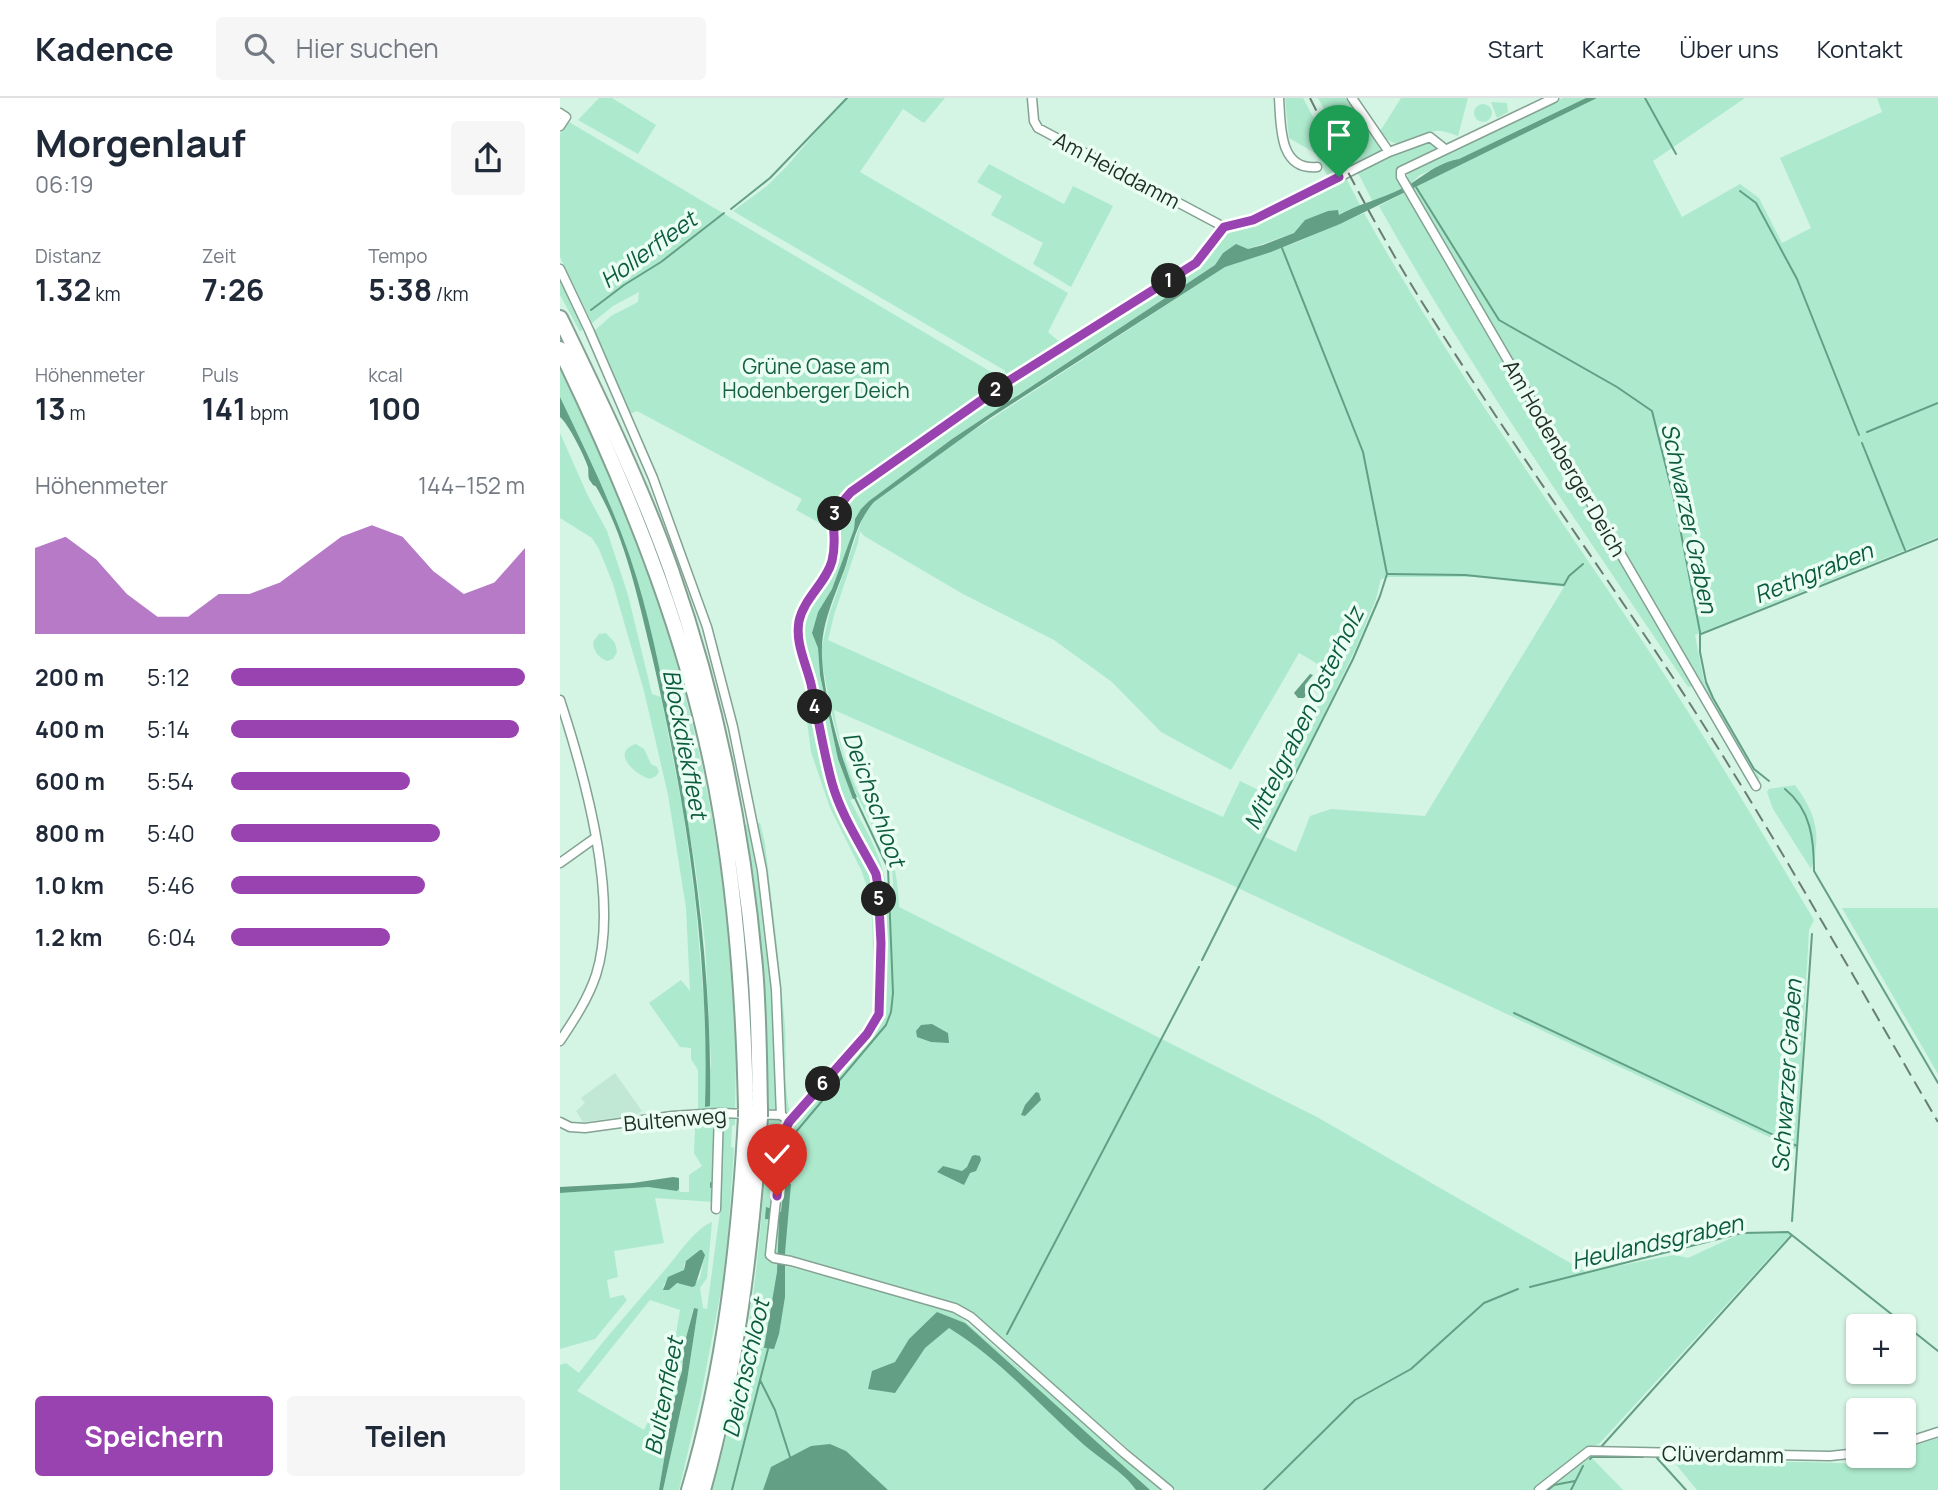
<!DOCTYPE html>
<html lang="de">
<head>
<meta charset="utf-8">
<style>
	body { margin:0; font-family:Manrope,sans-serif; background:#f6f6f7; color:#1f2937; height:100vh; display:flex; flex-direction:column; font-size:26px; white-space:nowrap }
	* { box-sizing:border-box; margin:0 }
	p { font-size:23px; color:#747a83 }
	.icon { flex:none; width:38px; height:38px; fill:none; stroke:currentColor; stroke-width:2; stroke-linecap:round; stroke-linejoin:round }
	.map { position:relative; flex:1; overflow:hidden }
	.sheet { display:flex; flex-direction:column; background:#fff; width:560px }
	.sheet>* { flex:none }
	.buttons { position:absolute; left:1286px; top:1216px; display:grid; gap:14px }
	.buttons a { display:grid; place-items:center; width:70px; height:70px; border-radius:7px; background:#fff; box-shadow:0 2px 5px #0004; font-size:35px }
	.pin { position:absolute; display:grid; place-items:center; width:60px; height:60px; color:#fff; margin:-72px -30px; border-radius:50% 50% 50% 0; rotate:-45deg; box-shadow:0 0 7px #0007 }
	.pin .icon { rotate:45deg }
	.km { position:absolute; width:35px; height:35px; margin:-18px; border-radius:50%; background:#222; color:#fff; font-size:19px; line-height:35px; text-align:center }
	.round { display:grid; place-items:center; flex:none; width:74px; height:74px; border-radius:7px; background:#f6f6f7 }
	.head { display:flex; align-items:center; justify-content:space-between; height:119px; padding:0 35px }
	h1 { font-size:38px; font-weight:700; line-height:52px }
	.metrics { display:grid; grid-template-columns:repeat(3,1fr); gap:10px; height:119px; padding:7px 35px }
	.metrics div { display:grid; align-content:center }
	.metrics b { font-size:30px; font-weight:700 }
	.metrics small { font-size:19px; font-weight:400 }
	.metrics p { font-size:19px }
	.chart { height:196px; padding:14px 35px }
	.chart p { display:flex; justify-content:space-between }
	.chart svg { width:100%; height:126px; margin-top:7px; fill:#9843b0; opacity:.7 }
	.action { display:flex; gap:14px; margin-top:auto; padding:14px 35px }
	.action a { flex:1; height:80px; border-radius:7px; background:#9843b0; color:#fff; font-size:28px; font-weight:700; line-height:80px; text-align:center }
	.action a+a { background:#f6f6f7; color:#1f2937 }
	ul { padding:0 35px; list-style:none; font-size:23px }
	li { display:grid; grid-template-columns:112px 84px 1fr; align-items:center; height:52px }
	li i { height:18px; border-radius:9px; background:#9843b0 }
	header { display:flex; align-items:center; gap:42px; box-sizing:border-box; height:98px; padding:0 35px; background:#fff; border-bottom:2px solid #e0e1e3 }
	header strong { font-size:33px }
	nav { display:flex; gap:38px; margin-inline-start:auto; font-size:24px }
	.search { width:490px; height:63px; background:#f6f6f7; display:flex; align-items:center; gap:18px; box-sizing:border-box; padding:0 24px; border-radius:7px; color:#747a83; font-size:26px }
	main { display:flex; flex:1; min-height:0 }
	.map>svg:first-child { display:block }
	.built { fill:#c1e8d5 }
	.green { fill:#adeacd; fill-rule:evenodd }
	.water { fill:#639f84 }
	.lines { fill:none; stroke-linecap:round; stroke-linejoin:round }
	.stream { stroke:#639f84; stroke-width:2 }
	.minor-casing { stroke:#84a293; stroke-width:11 }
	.motorway-casing { stroke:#84a293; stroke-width:18 }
	.minor { stroke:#fff; stroke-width:8 }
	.motorway { stroke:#fff; stroke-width:14 }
	.rail { stroke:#697d73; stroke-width:2; stroke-dasharray:14 7; stroke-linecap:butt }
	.motorway-bridge-casing { stroke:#84a293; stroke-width:18; stroke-linecap:butt }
	.motorway-bridge { stroke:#fff; stroke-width:14 }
	.route-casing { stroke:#fff; stroke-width:14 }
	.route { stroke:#9843b0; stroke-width:9 }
	.labels { text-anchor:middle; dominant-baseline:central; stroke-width:7; stroke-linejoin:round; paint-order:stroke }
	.street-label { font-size:21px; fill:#222e28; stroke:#ebfef4 }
	.park-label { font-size:21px; fill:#156045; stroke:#ebfef4 }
	.water-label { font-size:23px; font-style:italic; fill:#0c5a40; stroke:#ebfef4 }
</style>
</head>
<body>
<header>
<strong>Kadence</strong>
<div class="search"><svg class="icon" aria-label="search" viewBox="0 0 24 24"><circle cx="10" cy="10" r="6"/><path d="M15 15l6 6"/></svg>Hier suchen</div>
<nav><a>Start</a><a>Karte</a><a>Über uns</a><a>Kontakt</a></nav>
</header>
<main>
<section class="sheet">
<div class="head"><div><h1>Morgenlauf</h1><p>06:19</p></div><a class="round"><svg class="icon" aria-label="share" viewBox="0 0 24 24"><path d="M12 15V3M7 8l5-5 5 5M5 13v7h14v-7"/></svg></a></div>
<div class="metrics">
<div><p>Distanz</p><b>1.32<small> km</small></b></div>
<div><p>Zeit</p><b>7:26</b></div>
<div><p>Tempo</p><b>5:38<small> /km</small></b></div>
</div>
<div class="metrics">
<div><p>Höhenmeter</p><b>13<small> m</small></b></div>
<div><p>Puls</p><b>141<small> bpm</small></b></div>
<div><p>kcal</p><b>100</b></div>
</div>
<div class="chart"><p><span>Höhenmeter</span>144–152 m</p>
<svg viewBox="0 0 160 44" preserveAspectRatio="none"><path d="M0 44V14L10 10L20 18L30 30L40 38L50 38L60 30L70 30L80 26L90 18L100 10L110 6L120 10L130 22L140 30L150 26L160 14V44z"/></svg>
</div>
<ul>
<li><b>200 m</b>5:12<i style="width:100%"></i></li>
<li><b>400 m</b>5:14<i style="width:98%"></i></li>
<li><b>600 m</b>5:54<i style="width:61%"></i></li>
<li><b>800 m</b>5:40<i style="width:71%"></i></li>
<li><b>1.0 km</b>5:46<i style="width:66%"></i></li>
<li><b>1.2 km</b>6:04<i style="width:54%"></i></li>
</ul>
<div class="action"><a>Speichern</a><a>Teilen</a></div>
</section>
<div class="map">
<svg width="1378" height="1392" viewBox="0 0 1378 1392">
	<rect width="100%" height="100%" fill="#d4f4e4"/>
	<path class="built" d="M55,975L82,1013L76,1017L23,1024L16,1013L25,1005L21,1000Z"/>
	<path class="green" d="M39,0H52L96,27L78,56L18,22Z
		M285,0H385L364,25L343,11L300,74L508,195L488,234L502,246L451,277H447L444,272L173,113L207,88L227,68Z
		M725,0H743L783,74L769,81L755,55L729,40Z
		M758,0H790L823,50L822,55L794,68Z
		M841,0H908L898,38C892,36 882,32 876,33C849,36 846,59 819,35Z
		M1003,0H1026L899,61L860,77L850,86L847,83L848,72Z
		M1037,0H1185L1093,63L1122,119L1180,86L1199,100L1222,145L1251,130L1220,60L1322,14L1317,0H1378V439L1135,537L1144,583L1189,665L1200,680L1199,681L1190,672L852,90Z
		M931,4L947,5L948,14L937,20Z
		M914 15a9 9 0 1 1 18 0a9 9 0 1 1-18 0Z
		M9,24L438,278L441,284L287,393L273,413L267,429L236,412L242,401L77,313L70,316L33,234L51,218L78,204L79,194L53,208L32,225L0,159V36Z
		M863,43H871L876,48V52L837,73L845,90L813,104L798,75Z
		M429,66L504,106L513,88L553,108L511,189L473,166L483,145L431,117L442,98L417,84Z
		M786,80L801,109L779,117L778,112L745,122L734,135L688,151L676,147L663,155L655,167L392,341L309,403L295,421L294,431L272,491L258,514L252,535L258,550L260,577L278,661L293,701L290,702C308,737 328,766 327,806L334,807L332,768L289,681L272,616L262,565V549L269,517L304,416L314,404L388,349L654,176L665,169L735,145L804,115C885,259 981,392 1073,529C1137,624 1195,723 1254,822L1249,832L1237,1052L661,782L274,612C278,640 287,674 301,699C305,705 310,711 313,717C331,747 338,774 339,809L757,1019L1026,1174L1114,1157L1128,1160L1182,1135L1228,1134L1231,1136L1039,1346L1029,1350L973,1392H616L410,1214L397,1205L243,1162L241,1171L214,1165L363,1203L393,1213L601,1392H152C215,1176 219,947 185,727L200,725L205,745C212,806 220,867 225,929C227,961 222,994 233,1025L303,946L322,917L323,869L314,866L311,802L302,774L270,710L251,654L245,607V600L249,606L265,681L276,708L312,775L316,803L320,779L279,697L242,546L243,519L265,484L276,424L283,406L292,397L479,267L637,168L661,138L669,131L693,127ZM300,433L304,438L403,496L494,542L552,584L601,634L671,672L739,555L773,575L713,699L680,683L663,719L268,542L274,517L298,445ZM829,479H916L1004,489L865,718L771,711L750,718L736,754L705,739L796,550L816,501L821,481Z
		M847,93L1133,588L1128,589C1022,431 912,274 819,108Z
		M0,181L24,230L20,234L0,197Z
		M0,272C26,326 52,380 74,436C131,585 167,757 175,916C177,953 175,990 175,1027L172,1028L171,1049L174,1050L166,1167L141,1298L119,1392H103L127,1283L138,1211H133L124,1247L118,1295L111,1303L112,1313L99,1392H0V1267L6,1265L19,1275C45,1240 75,1207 103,1174C116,1160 135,1130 152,1124L147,1180L140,1190L143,1210L147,1211L160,1113L154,1111V1104L95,1100L104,1145L54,1153L58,1179L47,1182L50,1200L63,1197L67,1202L35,1241L0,1251V1095L88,1089L117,1093L119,1091L120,1094H129V1077L142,1068L134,1055L135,1030L144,1028V1012H138V972L131,961V950L120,949L89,905L121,882L130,893L126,810L114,734L108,697L84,593L53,486L39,451L32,440L0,420V335L27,396L47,433L68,497L92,596L101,599L123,713L135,801L146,926V1009L151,964L145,845L135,766L103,590L71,462L48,402L0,299ZM144,1160L140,1180L132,1189L116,1185L109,1192L103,1189L105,1185L124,1172V1166L129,1161ZM90,1202L120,1212L108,1283L84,1332L17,1293Z
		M46,535L55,545L57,554L53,561L47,563C38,559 34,554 33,544L39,536Z
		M76,646L84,651L91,666L97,669L99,674L96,678L90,681C75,677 50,654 76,646Z
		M1235,687C1256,716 1262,736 1251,771L1213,711L1207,694L1209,691Z
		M1282,810H1378V976Z
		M1378,1340V1392H1137L1114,1364H1246L1308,1366L1306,1360L1344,1358V1351Z
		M1028,1356L1063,1392H984Z"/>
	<path class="water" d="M1026,0H1037L780,126L711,154L665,169L430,320L314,404C298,422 293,444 286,467C277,493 263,521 262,549C260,586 282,665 297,699L293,701L278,661L260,577L258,550L252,535L258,514L272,491L294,431L295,421L301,411L309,403L392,341L655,167L663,155L676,146L688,151L703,147L734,135L745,122L768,113L778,112L779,117C798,106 821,101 841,91C862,81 873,66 899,61Z
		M0,299C25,351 51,404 70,459C89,515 101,576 112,634C136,758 152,882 150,1008L145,1009C150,857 126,705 92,558C78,501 66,442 38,392C34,384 35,391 31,384C27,380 29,374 28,369C25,359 8,325 0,319Z
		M750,576L753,577L745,587V591L749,593L744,600H738L734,595Z
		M372,926L388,935L389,945L371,944L357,939L356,933L361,927Z
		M476,994L479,995L481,1002L465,1018L461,1017L465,1007Z
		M415,1057L420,1058L421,1062L416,1073L410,1075L404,1087L377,1074L383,1068L402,1073L407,1069L412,1058Z
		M113,1079L119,1080V1091L117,1093L88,1089L0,1095V1089L73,1085Z
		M224,1086H231L225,1155V1199L219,1236L214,1251L204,1250L217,1174L219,1122L205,1121L206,1109L221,1114Z
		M140,1152H142L145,1157L135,1188L132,1189L117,1185L109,1192H103L108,1179L124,1172L126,1163Z
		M134,1210L138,1211L127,1283L103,1392H99L112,1313L111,1303L118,1295L117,1288L122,1273L124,1247Z
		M377,1214L405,1225L590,1392H576C564,1374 540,1361 523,1346C479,1307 440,1261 389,1230L365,1250L335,1295L308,1291L312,1273L335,1264L349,1241Z
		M270,1346L286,1353L328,1392H203L211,1369L251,1348Z"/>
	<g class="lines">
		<path class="stream" d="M1085,0L1116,56
			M856,89L939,222L1057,289L1092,313L1116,409L1140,534V554L1146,584L1153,600L1194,671L1209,683
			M1180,93L1196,105L1237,181L1299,337
			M171,111L210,80L287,0
			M31,212L64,187L101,164L164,115
			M1307,334L1378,305
			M1302,345L1345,452
			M828,476L905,477L1004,487L1009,478L1023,466
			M1141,536L1378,441
			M1225,691C1251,712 1254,741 1254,773L1378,985
			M642,862L793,561L820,498L827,476L803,354L722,150
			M954,915L1237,1048
			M229,1086L233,1044L235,1035L326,927L331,914L333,895L328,770L295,700
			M151,1089V1085
			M1232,1123L1252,836
			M970,1189L1182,1135L1228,1134L1378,1253
			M447,1236L639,869
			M200,1282L215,1312L230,1359
			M1041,1349L1231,1138
			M1097,1360L1126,1392
			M1030,1361L1032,1359H1083
			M172,1392L208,1251
			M704,1392L795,1302L851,1271L924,1205L958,1191
			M988,1392L994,1387L1015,1383
			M1011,1392L1023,1368"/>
		<defs>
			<path id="minor" d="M472,0L474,23L478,30L664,129
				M719,0C721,26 718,73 757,69
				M792,0L829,54
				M994,0L841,73V79L1196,688
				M0,15L6,19L0,28
				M0,171L29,232L93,380L147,529L173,629L202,772L216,891L221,1017
				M0,602C24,675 60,803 36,877C28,901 14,922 0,943
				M0,765L35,740
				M0,1024L10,1029L25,1030L112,1018L159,1015L221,1017L225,1020
				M156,1111L159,1015
				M1344,1345L1378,1334
				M609,1392L564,1355L411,1219L395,1210L231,1163L214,1160L210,1157L223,1037L229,1024L307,936L319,916L321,845L319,788L316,776C301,747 281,717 272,685C263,653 258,619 251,586C246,566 235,546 239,524C243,501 265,486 271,464C281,429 260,417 298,389L450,282L636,165L664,129L693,122L829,54L870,39L885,51
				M979,1392L1029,1353L1270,1358L1298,1355"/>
			<path id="motorway" d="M0,220C40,303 80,385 111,472C156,600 183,734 195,869C199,917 199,964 200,1012
				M0,251C72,399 134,553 161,716C178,816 184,911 186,1012
				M129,1392C165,1271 179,1145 186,1019
				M143,1392C177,1270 192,1145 200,1019"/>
		</defs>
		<use href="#minor" class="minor-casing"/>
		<use href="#motorway" class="motorway-casing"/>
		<use href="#minor" class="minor"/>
		<use href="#motorway" class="motorway"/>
		<path class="rail" d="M750,0C784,68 820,136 860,201C937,324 1021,442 1102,563C1201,712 1288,870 1378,1024"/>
		<defs>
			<path id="motorway-bridge" d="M200,1012V1019
				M186,1019V1012"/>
		</defs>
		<use href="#motorway-bridge" class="motorway-bridge-casing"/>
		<use href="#motorway-bridge" class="motorway-bridge"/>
	</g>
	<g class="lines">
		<defs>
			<path id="route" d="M217,1098L223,1037L229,1024L307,936L319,916L321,845L318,788L316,776C301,747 281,717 272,685C263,652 258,619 251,586C246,565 235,545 239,523C244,500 266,485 272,463C280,430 262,425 291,394L450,282L636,165L664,129L693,122L779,79"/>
		</defs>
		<use href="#route" class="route-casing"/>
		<use href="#route" class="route"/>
	</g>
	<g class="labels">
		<g class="street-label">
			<text transform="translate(557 72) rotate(28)">Am Heiddamm</text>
			<text transform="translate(1005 360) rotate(60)">Am Hodenberger Deich</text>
			<text transform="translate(115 1021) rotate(-5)">Bultenweg</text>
			<text transform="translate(1163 1356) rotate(1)">Clüverdamm</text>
		</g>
		<g class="park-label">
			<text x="256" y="268">Grüne Oase am<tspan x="256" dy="24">Hodenberger Deich</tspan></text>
		</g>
		<g class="water-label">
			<text transform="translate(88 151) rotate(-36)">Hollerfleet</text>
			<text transform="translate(1130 420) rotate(78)">Schwarzer Graben</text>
			<text transform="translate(1253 474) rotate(-22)">Rethgraben</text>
			<text transform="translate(743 620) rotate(-64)">Mittelgraben Osterholz</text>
			<text transform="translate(126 646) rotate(79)">Blockdiekfleet</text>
			<text transform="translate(315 701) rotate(70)">Deichschloot</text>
			<text transform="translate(1226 978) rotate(-86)">Schwarzer Graben</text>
			<text transform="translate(1097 1143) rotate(-13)">Heulandsgraben</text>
			<text transform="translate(185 1270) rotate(-77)">Deichschloot</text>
			<text transform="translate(103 1298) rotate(-79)">Bultenfleet</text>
		</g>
	</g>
</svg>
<div class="buttons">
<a>+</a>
<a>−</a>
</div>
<div class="pin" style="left:779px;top:79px;background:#1e9e55"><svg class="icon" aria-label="arrive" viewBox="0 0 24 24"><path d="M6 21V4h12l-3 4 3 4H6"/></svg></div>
<div class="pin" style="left:217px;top:1098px;background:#d93025"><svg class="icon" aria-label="check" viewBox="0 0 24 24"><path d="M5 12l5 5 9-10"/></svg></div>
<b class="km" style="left:609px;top:183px">1</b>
<b class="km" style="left:436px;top:292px">2</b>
<b class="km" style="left:275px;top:416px">3</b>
<b class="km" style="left:255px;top:609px">4</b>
<b class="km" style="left:319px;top:801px">5</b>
<b class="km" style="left:263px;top:986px">6</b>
</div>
</main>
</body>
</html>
